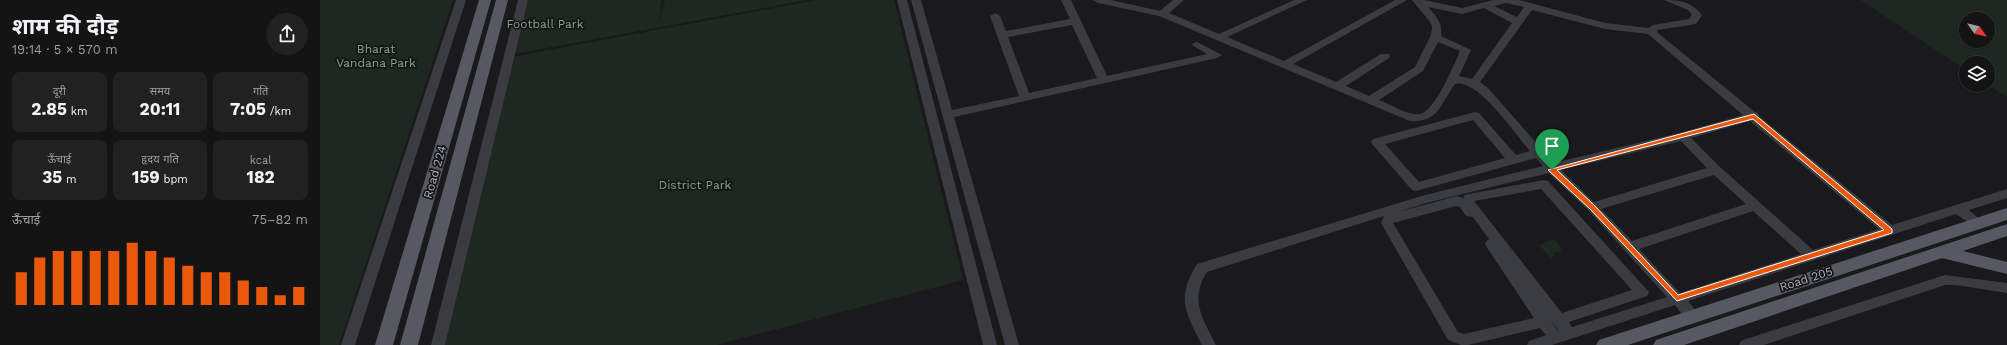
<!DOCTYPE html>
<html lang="hi">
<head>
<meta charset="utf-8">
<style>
	body { margin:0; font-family:"Work Sans","Noto Sans Devanagari",sans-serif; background:#212122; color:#f1f3f6; height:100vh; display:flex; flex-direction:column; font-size:15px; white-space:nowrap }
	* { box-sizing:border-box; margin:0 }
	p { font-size:13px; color:#9d9ea0 }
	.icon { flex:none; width:22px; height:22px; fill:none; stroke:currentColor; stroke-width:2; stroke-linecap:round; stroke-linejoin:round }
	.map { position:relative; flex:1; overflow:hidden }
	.side { display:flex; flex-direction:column; background:#141415; width:320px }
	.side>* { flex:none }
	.needle { width:26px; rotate:124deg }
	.controls { position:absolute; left:1639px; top:12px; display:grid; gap:8px }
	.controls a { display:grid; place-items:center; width:36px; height:36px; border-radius:50%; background:#141415; box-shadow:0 1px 3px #0004,0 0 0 1px #333334; font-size:20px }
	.pin { position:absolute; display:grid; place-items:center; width:34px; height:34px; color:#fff; margin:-41px -17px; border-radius:50% 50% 50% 0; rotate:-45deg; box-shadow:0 0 4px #0007 }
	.pin .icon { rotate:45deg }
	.round { display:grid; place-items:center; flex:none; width:42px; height:42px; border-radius:21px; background:#212122 }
	.summary { display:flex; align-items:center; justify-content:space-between; height:68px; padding:0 12px }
	h1 { font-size:22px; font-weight:700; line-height:30px }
	.metrics { display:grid; grid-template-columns:repeat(3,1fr); gap:6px; height:68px; padding:4px 12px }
	.metrics div { display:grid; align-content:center; border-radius:8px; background:#212122; text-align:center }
	.metrics b { font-size:17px; font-weight:700 }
	.metrics small { font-size:11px; font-weight:400 }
	.metrics p { font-size:11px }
	.chart { height:112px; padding:8px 12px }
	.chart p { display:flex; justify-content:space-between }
	.chart svg { width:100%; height:72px; margin-top:4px; stroke:#ea580c; stroke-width:6 }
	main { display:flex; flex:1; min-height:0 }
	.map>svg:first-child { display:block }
	.green { fill:#1f2820; fill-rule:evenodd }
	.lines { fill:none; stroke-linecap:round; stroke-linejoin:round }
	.minor { fill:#3a3c41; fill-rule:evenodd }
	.major { fill:#565961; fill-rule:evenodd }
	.route { fill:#ea580c; stroke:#fff; fill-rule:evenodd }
	.labels { text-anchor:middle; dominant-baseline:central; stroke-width:3.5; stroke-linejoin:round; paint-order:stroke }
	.park-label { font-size:12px; fill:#83a882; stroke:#151517 }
	.street-label { font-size:12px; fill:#abb2bc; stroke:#151517 }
</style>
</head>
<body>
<main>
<section class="side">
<div class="summary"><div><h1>शाम की दौड़</h1><p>19:14 · 5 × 570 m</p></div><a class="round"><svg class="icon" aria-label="share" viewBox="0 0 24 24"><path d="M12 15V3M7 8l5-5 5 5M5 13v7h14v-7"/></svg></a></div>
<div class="metrics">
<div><p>दूरी</p><b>2.85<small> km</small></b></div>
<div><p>समय</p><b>20:11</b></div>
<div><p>गति</p><b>7:05<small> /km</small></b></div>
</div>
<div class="metrics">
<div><p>ऊँचाई</p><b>35<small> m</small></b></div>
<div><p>हृदय गति</p><b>159<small> bpm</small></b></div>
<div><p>kcal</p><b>182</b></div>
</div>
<div class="chart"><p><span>ऊँचाई</span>75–82 m</p>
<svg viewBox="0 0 160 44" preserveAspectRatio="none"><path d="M5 44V24M15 44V15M25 44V11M35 44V11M45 44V11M55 44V11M65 44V6M75 44V11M85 44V15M95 44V20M105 44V24M115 44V24M125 44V29M135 44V33M145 44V38M155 44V33"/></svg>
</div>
</section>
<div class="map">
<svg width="1687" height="345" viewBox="0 0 1687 345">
	<rect width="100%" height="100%" fill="#1a1a1c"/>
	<path class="green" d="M0,0H133L19,345H0Z
		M206,0H341L339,23L345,0H486L194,54Z
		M497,0H574L643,280L396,345H125L192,57Z
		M1541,0H1687V97L1668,85V63H1646V70ZM1646,19H1668V41H1646Z
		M1235,239L1242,251L1233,253V257L1231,258L1219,245Z"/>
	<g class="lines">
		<path class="minor" d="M136,0H146L35,345H21Z
			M198,0H208L125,345H111Z
			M577,0H587L677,345H663Z
			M591,0H601L632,110L699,96L670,16L675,13L680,16L686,31L750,19L741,0H751L787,76L887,54L872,45L873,43L877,42L902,55L897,58L634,117L699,345H685ZM752,25L777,78L709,93L688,37Z
			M773,0H791L840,11L853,0H864L849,13L899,34L974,0H987L907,37L964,61L1075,0H1087L973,64L1016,82L1061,54H1069L1070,56L1069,58L1026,86L1049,96L1095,67L1111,35L1112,27L1110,22L1092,0H1104L1142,8L1173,0H1199L1285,23L1328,28L1333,25L1369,19L1372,15L1368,10L1344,0C1360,0 1372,2 1382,15L1376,24L1337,30L1338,33L1435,112L1438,113L1439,116L1572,225L1687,189V198L1649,210L1664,223L1662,226H1654L1636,214L1368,301L1380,316L1378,320C1367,324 1361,313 1355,305L1232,345H1207L1209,341L1226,335L1220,328L1148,345H1141L1128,340L1061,223L1064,216L887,272C869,300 883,319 896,345H882C865,312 856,298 877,264L1105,195L1223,166L1216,158L1096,191L1092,190L1053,145L1051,142L1053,139L1155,112L1159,113L1196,155L1210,151C1196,135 1157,77 1135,84C1120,104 1119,123 1090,121L839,16L778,3ZM1186,3L1204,7L1197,17L1174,6ZM1108,7L1142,14L1164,8L1192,23L1152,79L1139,76L1151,50L1121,36C1123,23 1116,16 1108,7ZM1212,10L1285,29L1328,34L1423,115L1363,132L1234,163L1168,88L1160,82ZM1118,42L1140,51C1134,65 1115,111 1100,114C1088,116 1070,104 1059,100L1103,71ZM1153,120L1185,158L1099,182L1065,144ZM1430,121L1559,229L1493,250L1400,167L1371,138ZM1361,141L1387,168L1274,202L1241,170ZM1229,173L1268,210L1347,297L1252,327L1249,322L1327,296L1329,292L1228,181L1224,180L1149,194L1145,195L1143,198L1137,196L1078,212L1106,203ZM1394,175L1426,204L1312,241L1281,209ZM1221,189L1312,290L1242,313L1154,201ZM1136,206L1140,207L1146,216L1153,217L1169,239L1165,243L1166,246L1214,318L1144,334L1138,332L1073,223ZM1433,211L1481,254L1360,293L1319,249ZM1229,318L1239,331H1238Z
			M1625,275L1687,283V293L1636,285H1625L1444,345H1419L1421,341L1426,339Z"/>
		<path class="major" d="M159,0H171L73,345H55Z
			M176,0H188L98,345H80Z
			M1687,208V220L1308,345H1276L1279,340L1285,338Z
			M1687,224V236L1643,251L1687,262V274L1622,258L1364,345H1333L1336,340L1342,338Z"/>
	</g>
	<path class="route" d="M1434,114L1572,229V233L1357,301L1270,209L1228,170ZM1433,119L1564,230L1358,295L1274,205L1237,170Z"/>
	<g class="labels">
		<g class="park-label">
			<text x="225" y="24">Football Park</text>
			<text x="56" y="49">Bharat<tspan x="56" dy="14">Vandana Park</tspan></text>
			<text x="375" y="185">District Park</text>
		</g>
		<g class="street-label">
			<text transform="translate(115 172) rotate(-74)">Road 224</text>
			<text transform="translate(1486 279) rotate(-18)">Road 205</text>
		</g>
	</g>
</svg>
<div class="controls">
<a><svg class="needle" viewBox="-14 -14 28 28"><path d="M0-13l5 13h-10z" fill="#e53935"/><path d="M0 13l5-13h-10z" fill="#9d9ea0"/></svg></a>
<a><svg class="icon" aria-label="layers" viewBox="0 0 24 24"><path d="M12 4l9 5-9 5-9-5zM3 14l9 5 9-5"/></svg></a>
</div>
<div class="pin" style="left:1232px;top:170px;background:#1e9e55"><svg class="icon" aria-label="arrive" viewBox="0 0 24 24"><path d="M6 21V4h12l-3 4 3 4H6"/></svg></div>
</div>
</main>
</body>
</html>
